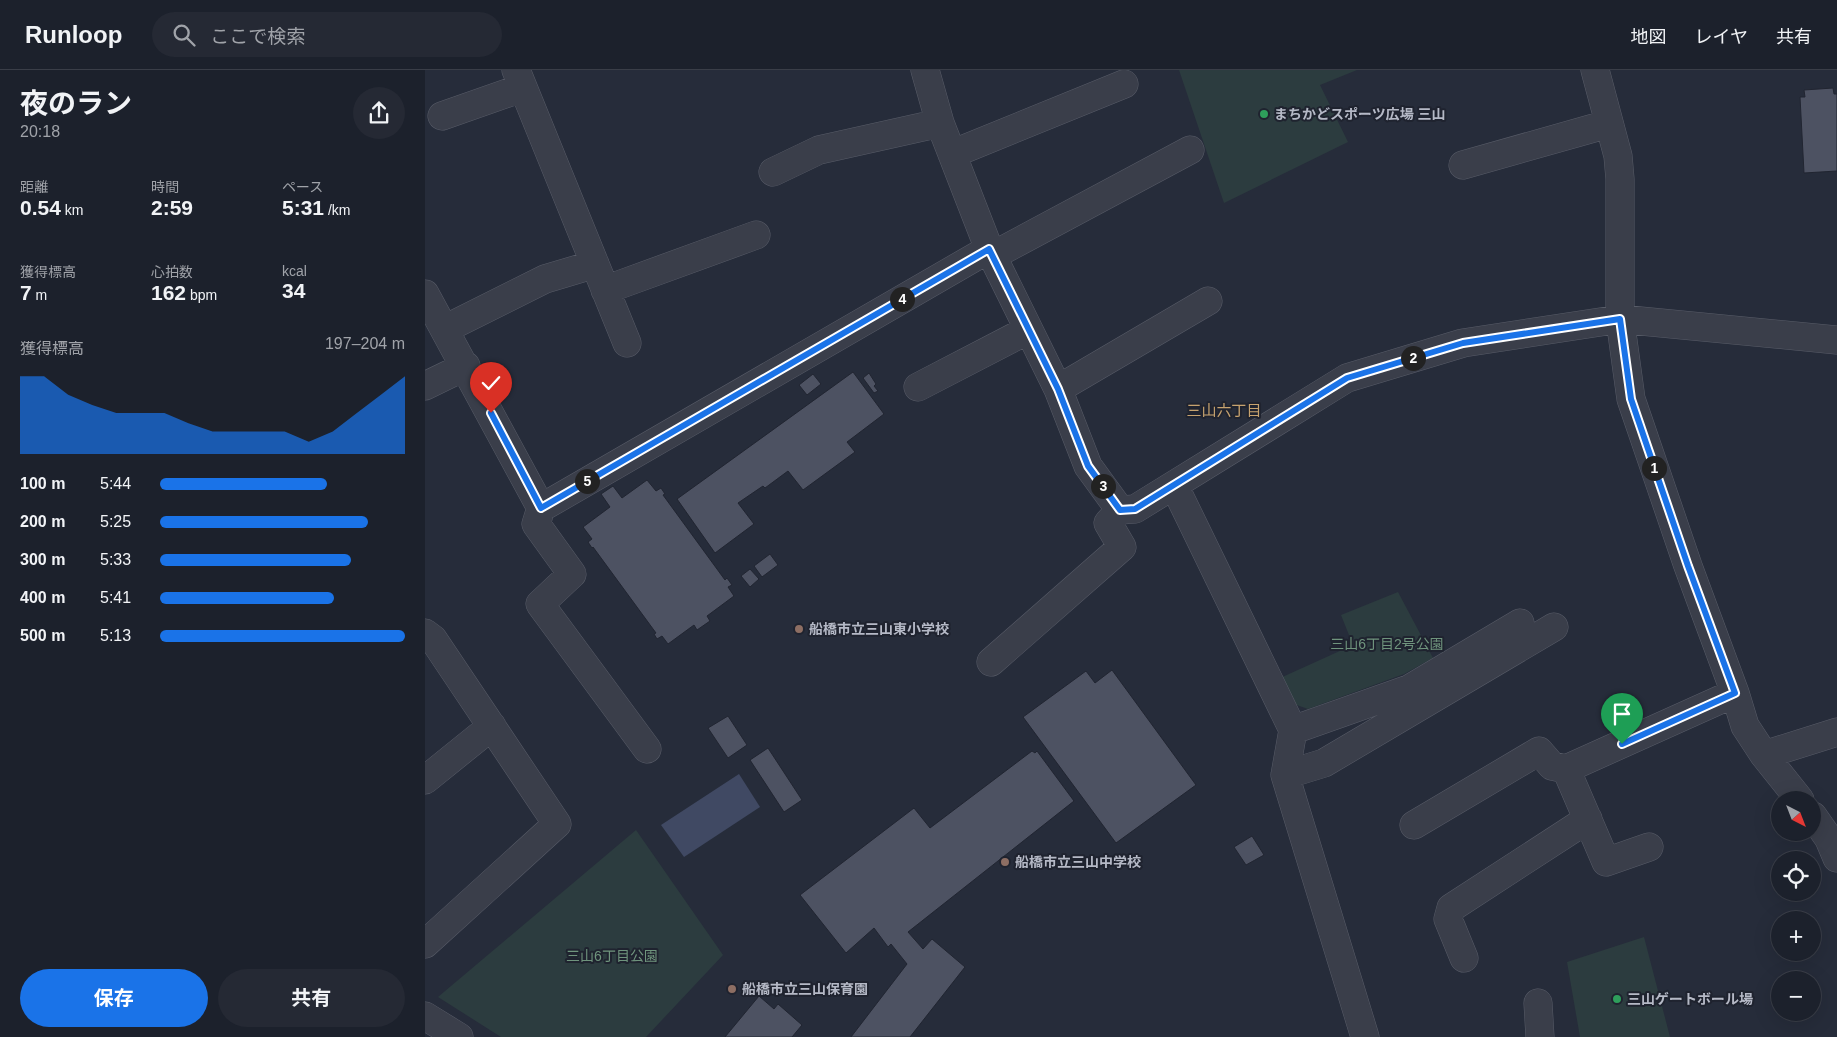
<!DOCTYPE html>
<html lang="ja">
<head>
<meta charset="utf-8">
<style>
	body { margin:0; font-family:Helvetica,"Noto Sans JP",sans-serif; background:#252934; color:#f1f3f6; height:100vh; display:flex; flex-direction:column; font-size:19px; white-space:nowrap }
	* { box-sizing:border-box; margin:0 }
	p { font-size:16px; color:#a0a3a9 }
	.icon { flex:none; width:28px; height:28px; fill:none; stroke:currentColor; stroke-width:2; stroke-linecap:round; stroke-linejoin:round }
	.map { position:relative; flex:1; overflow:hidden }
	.drawer { display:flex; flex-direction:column; background:#1c212c; width:425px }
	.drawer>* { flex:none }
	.needle { width:32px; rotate:138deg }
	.tools { position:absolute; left:1346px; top:721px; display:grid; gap:10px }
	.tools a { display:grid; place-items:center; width:50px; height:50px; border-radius:50%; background:#1c212c; box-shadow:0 5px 20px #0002,0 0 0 1px #3a3e48; font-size:25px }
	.pin { position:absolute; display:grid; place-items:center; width:42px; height:42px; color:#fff; margin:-51px -21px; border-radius:50% 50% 50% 0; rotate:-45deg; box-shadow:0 0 5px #0007 }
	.pin .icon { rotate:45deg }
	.km { position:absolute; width:25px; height:25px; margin:-12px; border-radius:50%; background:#222; color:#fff; font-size:14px; line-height:25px; text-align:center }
	.round { display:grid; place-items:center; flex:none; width:52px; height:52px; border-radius:26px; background:#252934 }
	.head { display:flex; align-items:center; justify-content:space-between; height:85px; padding:0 20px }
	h1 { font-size:28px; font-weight:700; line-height:38px }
	.stats { display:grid; grid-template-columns:repeat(3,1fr); gap:8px; height:85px; padding:5px 20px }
	.stats div { display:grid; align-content:center }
	.stats b { font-size:21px; font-weight:700 }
	.stats small { font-size:14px; font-weight:400 }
	.stats p { font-size:14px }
	.chart { height:140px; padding:10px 20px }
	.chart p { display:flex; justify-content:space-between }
	.chart svg { width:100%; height:90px; margin-top:5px; fill:#1a73e8; opacity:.7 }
	.primary-button { display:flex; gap:10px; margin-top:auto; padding:10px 20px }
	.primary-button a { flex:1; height:58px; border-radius:30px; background:#1a73e8; color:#fff; font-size:20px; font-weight:700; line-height:58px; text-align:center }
	.primary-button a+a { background:#252934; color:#f1f3f6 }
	ul { padding:0 20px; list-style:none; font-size:16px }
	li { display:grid; grid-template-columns:80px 60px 1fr; align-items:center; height:38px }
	li i { height:12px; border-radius:6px; background:#1a73e8 }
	header { display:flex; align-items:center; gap:30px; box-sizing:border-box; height:70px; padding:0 25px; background:#1c212c; border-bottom:1px solid #3a3e48 }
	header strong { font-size:24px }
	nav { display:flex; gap:28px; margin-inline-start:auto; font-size:18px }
	.search { width:350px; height:45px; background:#252934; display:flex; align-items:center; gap:12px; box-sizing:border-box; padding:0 18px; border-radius:28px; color:#a0a3a9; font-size:19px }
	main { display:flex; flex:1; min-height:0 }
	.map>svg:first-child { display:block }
	.green { fill:#2c3c3f }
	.water { fill:#404963 }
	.building { fill:#4d5262; stroke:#212531 }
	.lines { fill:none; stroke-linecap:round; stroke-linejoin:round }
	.minor-casing { stroke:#585c68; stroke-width:29 }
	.minor { stroke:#3a3e4a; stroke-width:28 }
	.route-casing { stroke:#fff; stroke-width:10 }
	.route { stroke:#1a73e8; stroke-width:6 }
	.leisure-dot { fill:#2e9e5b; stroke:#1f232f; stroke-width:2 }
	.education-dot { fill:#8d6e63; stroke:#1f232f; stroke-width:2 }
	.labels { text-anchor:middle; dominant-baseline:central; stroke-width:4; stroke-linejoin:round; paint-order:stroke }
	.poi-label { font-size:14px; font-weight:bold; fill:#b5b9c6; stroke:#1f232f; text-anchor:start }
	.park-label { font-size:14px; fill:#6f947d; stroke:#1f232f }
	.neighbourhood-label { font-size:15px; fill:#c7a36f; stroke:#1f232f }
</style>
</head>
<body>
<header>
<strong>Runloop</strong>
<div class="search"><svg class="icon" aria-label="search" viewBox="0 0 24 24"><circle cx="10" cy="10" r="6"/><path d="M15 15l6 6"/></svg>ここで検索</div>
<nav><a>地図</a><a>レイヤ</a><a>共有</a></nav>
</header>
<main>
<section class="drawer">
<div class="head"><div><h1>夜のラン</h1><p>20:18</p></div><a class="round"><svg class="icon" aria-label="share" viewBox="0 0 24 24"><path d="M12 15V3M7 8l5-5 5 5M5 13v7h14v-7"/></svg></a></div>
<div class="stats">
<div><p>距離</p><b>0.54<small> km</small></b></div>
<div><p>時間</p><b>2:59</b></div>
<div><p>ペース</p><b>5:31<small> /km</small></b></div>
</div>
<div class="stats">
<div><p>獲得標高</p><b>7<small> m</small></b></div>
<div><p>心拍数</p><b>162<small> bpm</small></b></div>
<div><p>kcal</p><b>34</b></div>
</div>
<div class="chart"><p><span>獲得標高</span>197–204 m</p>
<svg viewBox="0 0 160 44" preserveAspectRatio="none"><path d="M0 44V6L10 6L20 15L30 20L40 24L50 24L60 24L70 29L80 33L90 33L100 33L110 33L120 38L130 33L140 24L150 15L160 6V44z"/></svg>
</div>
<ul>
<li><b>100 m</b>5:44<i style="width:68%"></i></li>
<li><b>200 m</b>5:25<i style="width:85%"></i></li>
<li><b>300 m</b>5:33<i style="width:78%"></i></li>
<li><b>400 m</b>5:41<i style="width:71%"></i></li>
<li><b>500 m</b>5:13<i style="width:100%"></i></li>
</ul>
<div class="primary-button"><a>保存</a><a>共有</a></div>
</section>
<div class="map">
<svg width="1412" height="967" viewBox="0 0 1412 967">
	<rect width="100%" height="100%" fill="#262c3a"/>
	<path class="green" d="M754,0H932L895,15L923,72L799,133Z
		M973,522L1008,588L979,604L883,639L866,633L853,609L928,575L916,545Z
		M211,760L298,885L221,967H76L13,927Z
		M1219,867L1245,967H1155L1142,892Z"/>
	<path class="water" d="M314,704L335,737L259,787L236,755Z"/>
	<path class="building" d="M1408,18L1409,24H1412V101L1379,103L1375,27H1380L1379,20Z
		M428,302L459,344L422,372L430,382L378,420L363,401L340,418L338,416L313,433L329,454L290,483L252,429Z
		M444,303L451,314L449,316L453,321L449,323L438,308Z
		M388,304L396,314L382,325L374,315Z
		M222,410L231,421L236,418L240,424L238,425L300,510L302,508L307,515L303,517L309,526L282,546L285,551L272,560L269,555L243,574L237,566L232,569L229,564L231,563L168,477L167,478L163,472L167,469L158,457L185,437L176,424L188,416L197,428Z
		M345,484L353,495L337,507L329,496Z
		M325,499L334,509L325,517L316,506Z
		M687,600L771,715L691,773L598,647L661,601L670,613Z
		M303,646L322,675L303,688L283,658Z
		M343,678L377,730L359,742L325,690Z
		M607,681L610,683L612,681L649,731L483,862L498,879L507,869L540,897L485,967H426L482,894L466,874L463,877L449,858L421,883L375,825L489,738L505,758Z
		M827,766L839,785L821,795L809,777Z
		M334,926L349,939L353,934L377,955L367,967H300Z"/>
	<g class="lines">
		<defs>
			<path id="minor" d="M91,0L202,273
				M500,0L515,53L564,179L633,319L663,396L695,440L710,439L922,308L1038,273L1195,249L1412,270
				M1170,0L1193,86L1195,109V249L1206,329L1263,496L1310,623L1320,656L1339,685L1375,730
				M17,46L97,18
				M527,84L699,14
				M1038,95L1183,54
				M348,102L394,80L515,53
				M567,186L765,80
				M180,220L331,165
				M0,224L116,438
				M20,259L120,209L170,194
				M0,316L41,296
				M493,317L603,260
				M633,319L783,231
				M749,415L868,660L860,705L940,967
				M0,563L8,569L132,754L0,874
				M566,592L697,477L683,453L695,440
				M868,660L984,619L1095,553
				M222,679L115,534L147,504L111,454L116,438L564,179
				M1339,685L1412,662
				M1141,699L1181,792L1224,777
				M860,705L899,693L1129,557
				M0,710L67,656
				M1388,746L1404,769L1412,788
				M989,755L1114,681L1127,696L1141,699L1310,623
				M1039,888L1023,849L1026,838L1163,749
				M1113,933L1115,967
				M0,946L34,967"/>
		</defs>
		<use href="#minor" class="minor-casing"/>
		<use href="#minor" class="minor"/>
	</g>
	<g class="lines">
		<defs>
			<path id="route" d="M66,343L116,438L564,179L633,319L663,396L695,440L710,439L922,308L1038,273L1195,249L1206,329L1263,496L1310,623L1197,674"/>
		</defs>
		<use href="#route" class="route-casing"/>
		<use href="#route" class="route"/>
	</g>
	<g class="leisure-dot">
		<circle cx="839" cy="44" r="5"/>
		<circle cx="1192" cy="929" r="5"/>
	</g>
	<g class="education-dot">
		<circle cx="374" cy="559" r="5"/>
		<circle cx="580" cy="792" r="5"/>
		<circle cx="307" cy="919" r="5"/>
	</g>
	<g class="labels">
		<g class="poi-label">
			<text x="849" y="44">まちかどスポーツ広場 三山</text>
			<text x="384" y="559">船橋市立三山東小学校</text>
			<text x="590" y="792">船橋市立三山中学校</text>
			<text x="317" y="919">船橋市立三山保育園</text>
			<text x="1202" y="929">三山ゲートボール場</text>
		</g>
		<g class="park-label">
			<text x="962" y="574">三山6丁目2号公園</text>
			<text x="187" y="886">三山6丁目公園</text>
		</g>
		<g class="neighbourhood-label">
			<text x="799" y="340">三山六丁目</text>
		</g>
	</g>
</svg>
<div class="tools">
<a><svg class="needle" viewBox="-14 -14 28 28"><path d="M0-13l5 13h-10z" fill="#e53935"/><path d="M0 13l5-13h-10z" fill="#a0a3a9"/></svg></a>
<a><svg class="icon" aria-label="locate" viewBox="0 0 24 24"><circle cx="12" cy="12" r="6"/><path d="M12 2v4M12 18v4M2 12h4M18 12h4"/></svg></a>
<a>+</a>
<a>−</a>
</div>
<div class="pin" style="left:1197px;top:674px;background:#1e9e55"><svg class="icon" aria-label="arrive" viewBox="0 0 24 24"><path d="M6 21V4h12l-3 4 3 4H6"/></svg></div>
<div class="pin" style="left:66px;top:343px;background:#d93025"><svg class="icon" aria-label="check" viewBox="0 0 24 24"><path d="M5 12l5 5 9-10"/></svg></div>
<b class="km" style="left:1229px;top:398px">1</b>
<b class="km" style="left:988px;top:288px">2</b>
<b class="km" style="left:678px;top:416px">3</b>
<b class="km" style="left:477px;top:229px">4</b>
<b class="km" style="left:162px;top:411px">5</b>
</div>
</main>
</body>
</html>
